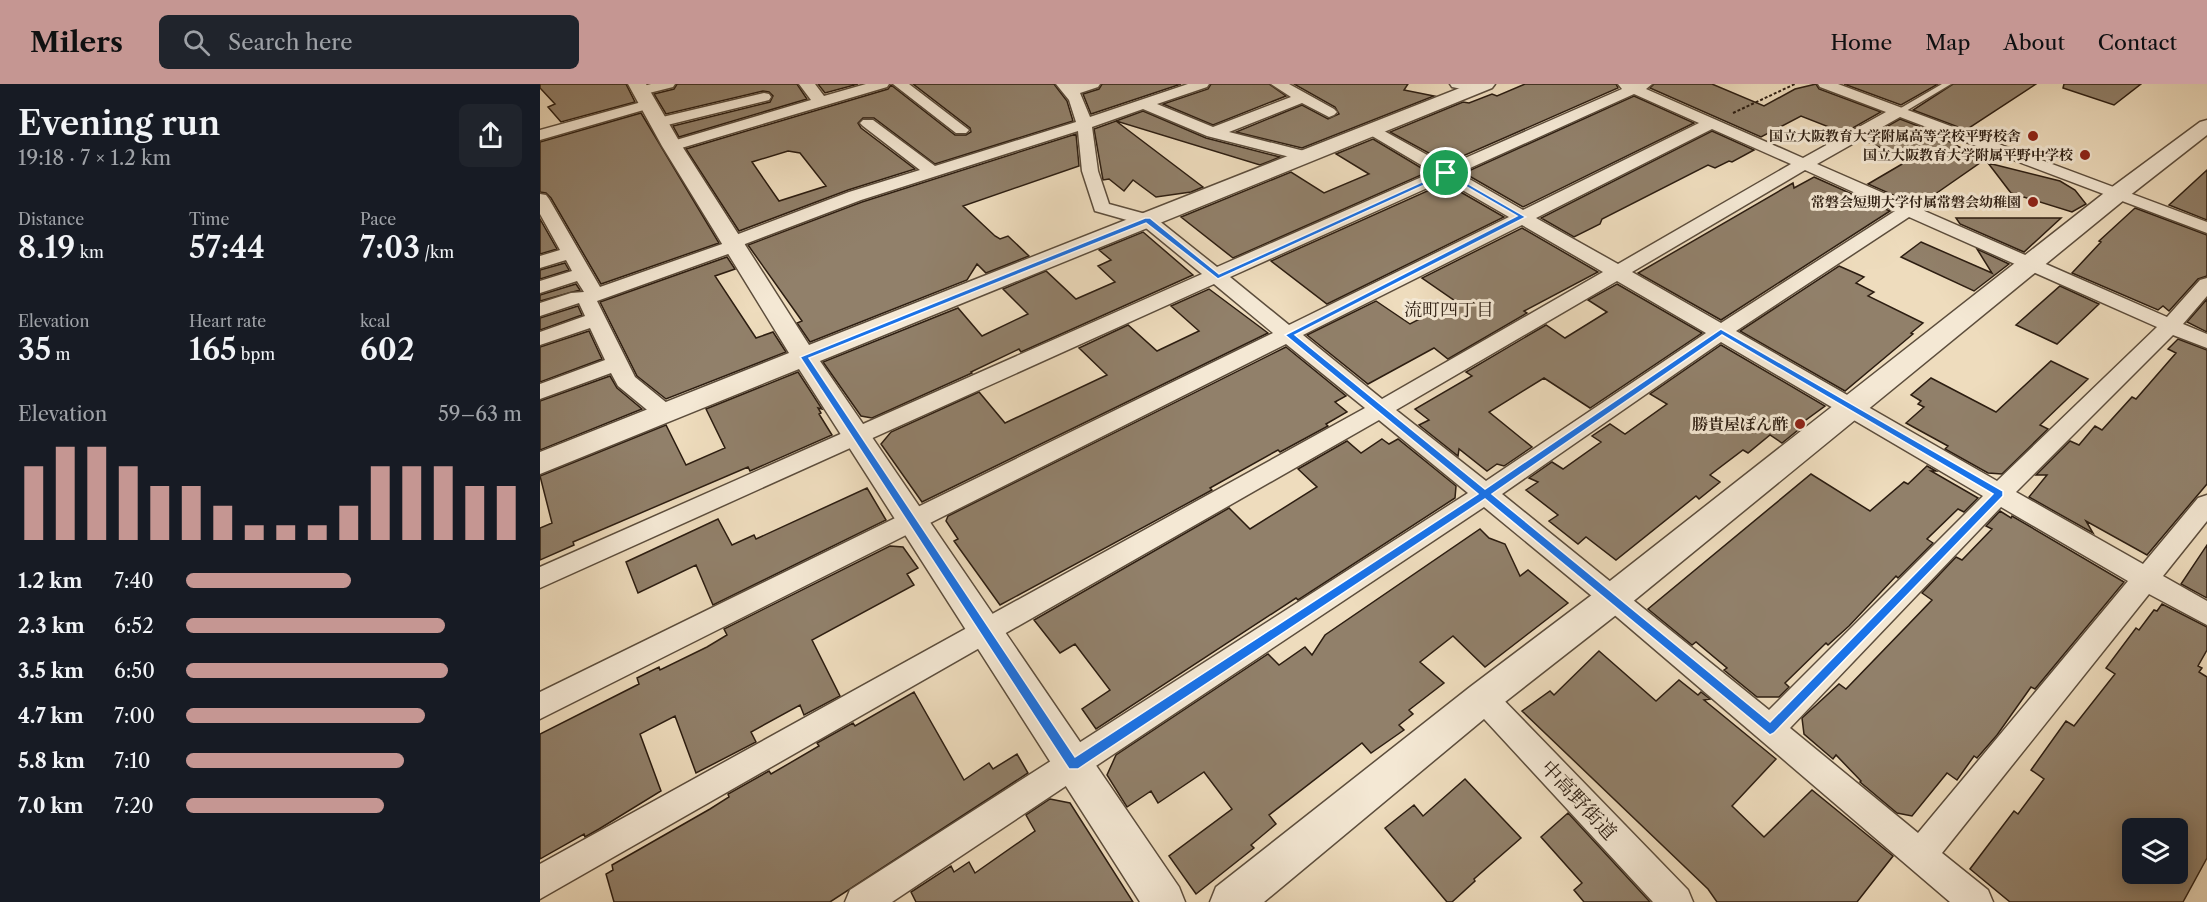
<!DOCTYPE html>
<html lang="en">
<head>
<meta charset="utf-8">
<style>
	body { margin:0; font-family:"Libre Caslon Text","Noto Serif JP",serif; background:#20242c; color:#f1f3f6; height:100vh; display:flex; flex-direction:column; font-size:22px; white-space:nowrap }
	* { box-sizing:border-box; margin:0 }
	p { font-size:20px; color:#9ea1a6 }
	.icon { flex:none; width:33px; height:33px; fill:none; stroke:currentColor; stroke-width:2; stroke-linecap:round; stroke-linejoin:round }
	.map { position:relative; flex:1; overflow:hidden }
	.panel { display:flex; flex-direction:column; background:#171b24; width:540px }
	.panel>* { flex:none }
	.tools { position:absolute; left:1582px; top:734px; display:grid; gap:12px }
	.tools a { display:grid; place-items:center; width:66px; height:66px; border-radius:9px; background:#171b24; box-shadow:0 3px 15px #0003; font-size:30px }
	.pin { position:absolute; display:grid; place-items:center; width:51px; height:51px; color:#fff; margin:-26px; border:3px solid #fff; border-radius:50%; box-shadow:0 2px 6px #0007 }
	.round { display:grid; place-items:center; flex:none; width:63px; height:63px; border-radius:9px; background:#20242c }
	.headline { display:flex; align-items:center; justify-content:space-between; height:102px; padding:0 18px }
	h1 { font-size:33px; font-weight:600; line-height:45px }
	.stats { display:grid; grid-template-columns:repeat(3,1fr); gap:9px; height:102px; padding:6px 18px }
	.stats div { display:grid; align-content:center }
	.stats b { font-size:30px; font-weight:600 }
	.stats small { font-size:16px; font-weight:400 }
	.stats p { font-size:16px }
	.chart { height:168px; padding:12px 18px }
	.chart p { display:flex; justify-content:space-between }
	.chart svg { width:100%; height:108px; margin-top:6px; stroke:#c59692; stroke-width:6 }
	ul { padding:0 18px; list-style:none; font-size:20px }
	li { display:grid; grid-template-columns:96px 72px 1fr; align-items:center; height:45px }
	li i { height:15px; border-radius:8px; background:#c59692 }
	header { display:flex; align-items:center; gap:36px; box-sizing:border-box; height:84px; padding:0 30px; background:#c59692; color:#111 }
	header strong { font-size:28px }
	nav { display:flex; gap:33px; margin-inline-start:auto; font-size:21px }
	.search { width:420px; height:54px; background:#20242c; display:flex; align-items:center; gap:15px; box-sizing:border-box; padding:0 21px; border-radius:9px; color:#9ea1a6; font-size:22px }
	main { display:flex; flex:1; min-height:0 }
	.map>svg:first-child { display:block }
	.building { fill:#91806a; stroke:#2c1d11; stroke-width:1.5; fill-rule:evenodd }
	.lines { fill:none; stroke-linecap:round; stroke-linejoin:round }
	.service-casing { stroke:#5c4d3c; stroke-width:3 }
	.minor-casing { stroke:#5c4d3c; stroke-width:3 }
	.tertiary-casing { stroke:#5c4d3c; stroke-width:3 }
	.path { stroke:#2c1d11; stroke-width:2; stroke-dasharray:3 2; stroke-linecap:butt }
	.service { fill:#f4e8d4; fill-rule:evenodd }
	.minor { fill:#f4e8d4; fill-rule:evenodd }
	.tertiary { fill:#f4e8d4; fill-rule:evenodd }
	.route { fill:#1a73e8; stroke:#fff; stroke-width:1.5; fill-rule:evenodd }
	.poi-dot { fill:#8f2418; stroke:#f4e8d4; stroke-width:2 }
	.labels { text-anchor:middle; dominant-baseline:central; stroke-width:6; stroke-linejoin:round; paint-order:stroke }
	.far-poi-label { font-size:14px; font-weight:bold; fill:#2c1d11; stroke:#f4e8d4; text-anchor:end }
	.poi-label { font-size:16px; font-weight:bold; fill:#2c1d11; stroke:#f4e8d4; text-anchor:end }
	.neighbourhood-label { font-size:18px; fill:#2c1d11; stroke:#f4e8d4 }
	.near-street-label { font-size:20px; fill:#2c1d11; stroke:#f4e8d4 }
</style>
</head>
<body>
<header>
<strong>Milers</strong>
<div class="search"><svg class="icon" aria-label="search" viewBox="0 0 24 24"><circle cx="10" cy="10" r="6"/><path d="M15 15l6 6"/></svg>Search here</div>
<nav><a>Home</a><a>Map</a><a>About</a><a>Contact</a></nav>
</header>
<main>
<section class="panel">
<div class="headline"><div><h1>Evening run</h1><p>19:18 · 7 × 1.2 km</p></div><a class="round"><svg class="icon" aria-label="share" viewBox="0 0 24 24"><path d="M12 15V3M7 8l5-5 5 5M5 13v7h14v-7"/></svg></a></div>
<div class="stats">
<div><p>Distance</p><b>8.19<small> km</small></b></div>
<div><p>Time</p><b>57:44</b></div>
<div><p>Pace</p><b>7:03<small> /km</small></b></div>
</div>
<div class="stats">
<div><p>Elevation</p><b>35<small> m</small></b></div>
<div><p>Heart rate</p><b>165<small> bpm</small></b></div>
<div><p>kcal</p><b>602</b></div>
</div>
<div class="chart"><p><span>Elevation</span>59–63 m</p>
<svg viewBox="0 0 160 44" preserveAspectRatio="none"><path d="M5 44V14M15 44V6M25 44V6M35 44V14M45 44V22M55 44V22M65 44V30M75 44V38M85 44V38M95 44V38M105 44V30M115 44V14M125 44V14M135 44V14M145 44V22M155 44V22"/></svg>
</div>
<ul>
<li><b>1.2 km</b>7:40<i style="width:49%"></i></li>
<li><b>2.3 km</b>6:52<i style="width:77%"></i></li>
<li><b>3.5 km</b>6:50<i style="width:78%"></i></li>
<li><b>4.7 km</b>7:00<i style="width:71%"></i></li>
<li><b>5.8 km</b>7:10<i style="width:65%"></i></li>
<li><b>7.0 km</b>7:20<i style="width:59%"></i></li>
</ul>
</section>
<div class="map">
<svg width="1667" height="818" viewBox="0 0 1667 818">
	<rect width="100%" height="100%" fill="#eedcbd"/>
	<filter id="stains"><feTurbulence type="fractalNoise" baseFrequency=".00333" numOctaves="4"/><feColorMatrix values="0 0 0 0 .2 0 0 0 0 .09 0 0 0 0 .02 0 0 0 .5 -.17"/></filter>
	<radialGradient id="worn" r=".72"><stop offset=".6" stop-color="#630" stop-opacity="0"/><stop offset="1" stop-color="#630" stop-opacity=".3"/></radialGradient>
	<path class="building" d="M0,0H86L95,18L21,38L8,23L15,20L0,4Z
		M137,0H257L267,15L139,53L133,42L230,18L233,12L229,8L223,7L126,30L114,10L134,5Z
		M278,0H318L285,9Z
		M373,0H514L527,17L533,37L395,80L334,34H323L318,39L321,44L375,85L308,106L199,147L146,65L348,5L351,1L415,51H426L431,48L430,44ZM248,67L260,69L286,102L239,117L212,78Z
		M562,0H641L551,30L543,10L559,5Z
		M671,0H729L746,12L673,41L623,20L668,5Z
		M754,0H868L864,6L894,12L762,64L696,48L762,21L788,35L799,30L795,23Z
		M985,0H1076L1078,4L907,79L850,48L923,18L929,19L952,10L957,12Z
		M1114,0H1172L1224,22L1255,5L1276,0L1279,5L1341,28L1304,49L1261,32L1221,53L1110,4Z
		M1304,0H1398L1361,21Z
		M1413,0H1496L1426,46L1373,26Z
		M1524,0H1601L1574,21L1523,4Z
		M1094,12L1154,39L983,123L924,89Z
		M603,27L666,54L740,73L720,81L576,37Z
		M101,29L179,159L61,200L11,114L6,109L0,108V58Z
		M1360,35L1412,55L1408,57L1444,76L1378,122L1328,100L1369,76L1323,56Z
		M576,37L663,103L651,108L616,113L593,96L584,107L569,95L563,96L554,45Z
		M1172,47L1214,66L1192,78L1189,77L1175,84L1168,81L1062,135L1060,140L1034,153L1001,134Z
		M536,50L539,82L423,122L455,152L460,155L468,152L489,172L446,189L437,180L427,196L270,258L257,239L262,237L208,161L322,118Z
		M833,55L888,88L693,174L641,133L751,88L784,109L829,90L796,70Z
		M1448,79L1520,97L1535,106L1546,120L1532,128L1471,109Z
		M1667,86V136L1629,121Z
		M1274,93L1350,127L1181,236L1098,189L1253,99L1254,104Z
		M905,99L964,133L787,220L731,177Z
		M1595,124L1667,151V192L1658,195L1629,227L1623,222L1618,226L1532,189L1561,158L1559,157Z
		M1416,134H1521L1484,168L1420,140Z
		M0,135L17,165L0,170Z
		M982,144L1058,188L984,227L987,229L908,275L894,264L828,300L767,251L836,217L870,240L915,217L882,194Z
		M603,148L653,191L481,268L479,265L431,288L432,289L332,334L321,332L283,278L418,224L442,252L488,230L463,205L506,187L536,215L575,198L558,182L571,176L559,166Z
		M1381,158L1452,189L1437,165L1469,180L1434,207L1361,173Z
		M187,173L195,185L175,192L216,254L233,248L246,268L126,315L97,292L60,218Z
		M25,179L29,186L0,195V186Z
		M1299,182L1324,193L1316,199L1334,208L1328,212L1383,239L1371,249L1373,250L1305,307L1200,247Z
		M36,200L40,206L0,217V211Z
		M1077,200L1162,249L1050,324L1004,294L949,328L992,363L964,382L957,380L947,387L919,365L918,372L879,341L889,336L875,325L932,292L926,288L1006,241L1025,254L1067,228L1048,216Z
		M1520,202L1559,220L1517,260L1476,241Z
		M669,205L728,249L382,418L341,360L351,348L439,308L465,339L567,291L539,264L588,241L617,267L659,247L631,222Z
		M1667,215V248L1647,238Z
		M38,222L42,231L0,246V234Z
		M49,247L62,275L0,298V263Z
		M1638,255L1667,266V400L1607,471L1546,437L1553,449L1489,413L1507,391H1496L1530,357L1539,361L1555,342L1562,346L1592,313L1596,315L1636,269L1628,265Z
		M1181,261L1285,322L1255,344L1258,346L1242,359L1230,351L1208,369L1203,366L1170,391L1180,398L1159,415L1156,412L1076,476L1046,453L1038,460L1009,437L1018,431L986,406L998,398L989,394L1012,378L1023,385L1061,358L1052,352L1070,340L1085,350L1127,320L1110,310Z
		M746,263L806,312L795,318L807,328L786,340L788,342L740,368L738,366L670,404L672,406L460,521L414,457L418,455L406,437L408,432Z
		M1511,277L1548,295L1500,341L1508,345L1462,390L1448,389L1405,365L1408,362L1366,339L1384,323L1378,320L1381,317L1371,311L1391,294L1456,328Z
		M258,288L282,325L278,324L281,329L279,330L292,351L210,387L208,383L33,458L34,461L0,476V444L12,439L0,392L126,341L146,381L185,364L166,325Z
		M70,292L77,304L102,325L0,366V317Z
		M842,355L849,360L858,355L916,402L915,414L758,516L756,514L556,645L542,625L570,606L535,560L520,569L494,536L689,424L710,445L777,403L758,385L807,357L821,369Z
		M1387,382L1396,387H1391L1438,414L1424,428L1418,425L1387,455L1393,459L1358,494L1356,492L1309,542L1288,561L1286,559L1245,599L1249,603L1239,613H1217L1184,586L1187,584L1156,558L1152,561L1108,525L1271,390L1330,427L1364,398L1368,400Z
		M327,404L346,436L173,521L156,481L98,509L86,478L178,435L192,461L214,451L216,455Z
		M1460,427L1471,434L1472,432L1584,498L1495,605L1491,603L1457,651L1437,674L1434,672L1417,696L1407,689L1372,732L1357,729L1320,698L1321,697L1296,671L1293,675L1264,650L1262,634L1299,600L1306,605L1392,516L1382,509L1416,473L1422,476L1452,445L1446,442Z
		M940,445L949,454L965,460L980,492L988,486L1028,519L945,583L913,552L880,578L904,599L869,626L873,630L859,641L864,646L831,669L822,659L729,731L736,740L711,761L714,764L656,810L629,772L692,725L664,688L618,719L611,707L587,723L567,691L576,671L728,570L739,581L765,563L772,571L785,551Z
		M1667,461V514L1641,500Z
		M350,462L363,463L378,484L367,490L374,501L272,556L300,612L264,631L260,621L211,648L216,658L156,689L135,632L100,650L121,707L59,745L45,753L44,750L0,775V650L99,600L97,594L119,583L120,586L167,563L187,551L184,545Z
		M1622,520L1667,543V566L1658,582L1662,584L1659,588L1667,593V774L1643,818H1470L1430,785L1474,727L1478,730L1504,695L1491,686L1526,637L1534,642L1575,590L1566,584L1596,544L1599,546L1614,526L1617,527ZM1593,744H1638V789H1593Z
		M1059,567L1116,617L1139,596L1158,611L1161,608L1170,615L1164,616L1236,675L1192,722L1224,753L1272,706L1353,772L1317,818H1177L1168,805L982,627L1010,607L1014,611Z
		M374,608L424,696L449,679L453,685L477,670L488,689L290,818H74L66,790L73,786L72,781L170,725L189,713L188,710L229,687L231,690L279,662L277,659L313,639L315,642Z
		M925,695L981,754L934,795L935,797L912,818H907L845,744L874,721L883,732Z
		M510,715L530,719L593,818H376L371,808L411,782L414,788L429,778L435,789L495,747L486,731Z
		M1028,729L1110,818H1044L1034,806L1042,799L1001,753Z"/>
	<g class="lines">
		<defs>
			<path id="service" d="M1402,0H1411L1361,30L1354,28Z"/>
			<path id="minor" d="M111,0H135L133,3L101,11L94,7L96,4Z
				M259,0H275L284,12L326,0H349L347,3L138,65H126L124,62L126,59L271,16Z
				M353,0H369L429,46L426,49H416Z
				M516,0H560L558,3L540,9L550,33L648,0H669L667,3L617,20L673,43L751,13L731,0H749L794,25L797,28L794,31L789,33L762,19L689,48L772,69L774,72L772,75L766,77L667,52L603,25L552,43L558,87L569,120L613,132L677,183L893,88L827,49L824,46L827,43H837L907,82L1082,5L1078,0H1112L1106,5L1263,74L1346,28L1280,3L1278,0H1298L1667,138V149L1360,33L1277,80L1627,233L1660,196L1667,194V212L1643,240L1667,250V264L1633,251L1476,408L1603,480L1658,414L1667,411V437L1623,492L1667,517V541L1609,510L1402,769L1448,806L1453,818H1410L1064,522L944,423L352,818H305L310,806L928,409L839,336L0,815V780L825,324L746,260L0,635V608L733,249L674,200L0,504V483L662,190L601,140L555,127L542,87L538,47L321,116L205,160L202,165L57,217L95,293L133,324L136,329L133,334L125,337L117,334L78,302L71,289L0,315V300L65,276L50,244L0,261V248L45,232L39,219L0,232V219L31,209L44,208L37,197L0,209V197L32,187L26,176L0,184V172L20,166L0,130V110L6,111L9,115L60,203L185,159L188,154L309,108L380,86L323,42L320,39L323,36H333L395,82L536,38L529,16ZM1094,10L1159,39L983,126L919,89ZM1172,45L1251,80L1078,180L996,134ZM1265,86L1355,127L1181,239L1092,188ZM905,96L969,133L749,241L690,193ZM1369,133L1617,243L1457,397L1196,247ZM982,141L1063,188L842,315L763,251ZM1077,197L1166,249L946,397L856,326ZM1181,258L1443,412L1229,626L962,410ZM1461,423L1588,497L1378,749L1250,644Z
				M910,0H938L944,4L937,8L912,3Z
				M224,9L229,10L231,13L229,16L119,43L111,38L114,35Z
				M109,16L114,17L116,20L114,23L0,56V46Z
				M943,601L953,605L1148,806L1153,818H1113L933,623L929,614L933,605Z"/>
			<path id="tertiary" d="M88,0H106L142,62L269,261L930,0H955L952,4L280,277L639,803L645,818H600L259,285L0,390V368L249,269L122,62Z
				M1667,36V51L1584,116L1085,524L956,625L724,818H670L676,803L930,603L1061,504L1568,106L1660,38Z"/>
		</defs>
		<use href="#service" class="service-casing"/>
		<use href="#minor" class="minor-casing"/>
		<use href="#tertiary" class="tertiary-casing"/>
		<path class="path" d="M1193,29L1255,0"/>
		<use href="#service" class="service"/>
		<use href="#minor" class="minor"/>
		<use href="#tertiary" class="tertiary"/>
	</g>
	<path class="route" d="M906,87L986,133L755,251L945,405L1181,245L1463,407V412L1234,649L1230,651L945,415L538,685H529L260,273L605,134H610L679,190ZM906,91L977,132L745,251L938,410L535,673L269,274L606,139L678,195ZM1182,251L1453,410L1230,638L952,410Z"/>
	<g class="poi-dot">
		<circle cx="1493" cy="52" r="6"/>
		<circle cx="1545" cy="71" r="6"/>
		<circle cx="1493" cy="118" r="6"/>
		<circle cx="1260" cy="340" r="6"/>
	</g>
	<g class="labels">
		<g class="far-poi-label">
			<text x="1481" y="52">国立大阪教育大学附属高等学校平野校舎</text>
			<text x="1533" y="71">国立大阪教育大学附属平野中学校</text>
			<text x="1481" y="118">常磐会短期大学付属常磐会幼稚園</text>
		</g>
		<g class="poi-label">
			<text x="1248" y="340">勝貴屋ぽん酢</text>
		</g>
		<g class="neighbourhood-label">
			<text x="909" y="226">流町四丁目</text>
		</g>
		<g class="near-street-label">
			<text transform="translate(1039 716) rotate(47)">中高野街道</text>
		</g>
	</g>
	<rect width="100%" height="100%" filter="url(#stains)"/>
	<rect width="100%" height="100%" fill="url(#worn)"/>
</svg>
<div class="tools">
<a><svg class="icon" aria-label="layers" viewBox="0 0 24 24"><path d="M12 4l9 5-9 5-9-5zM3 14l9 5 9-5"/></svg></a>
</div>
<div class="pin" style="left:906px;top:89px;background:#1e9e55"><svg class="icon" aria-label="arrive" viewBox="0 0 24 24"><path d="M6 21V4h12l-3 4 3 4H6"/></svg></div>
</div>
</main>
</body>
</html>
